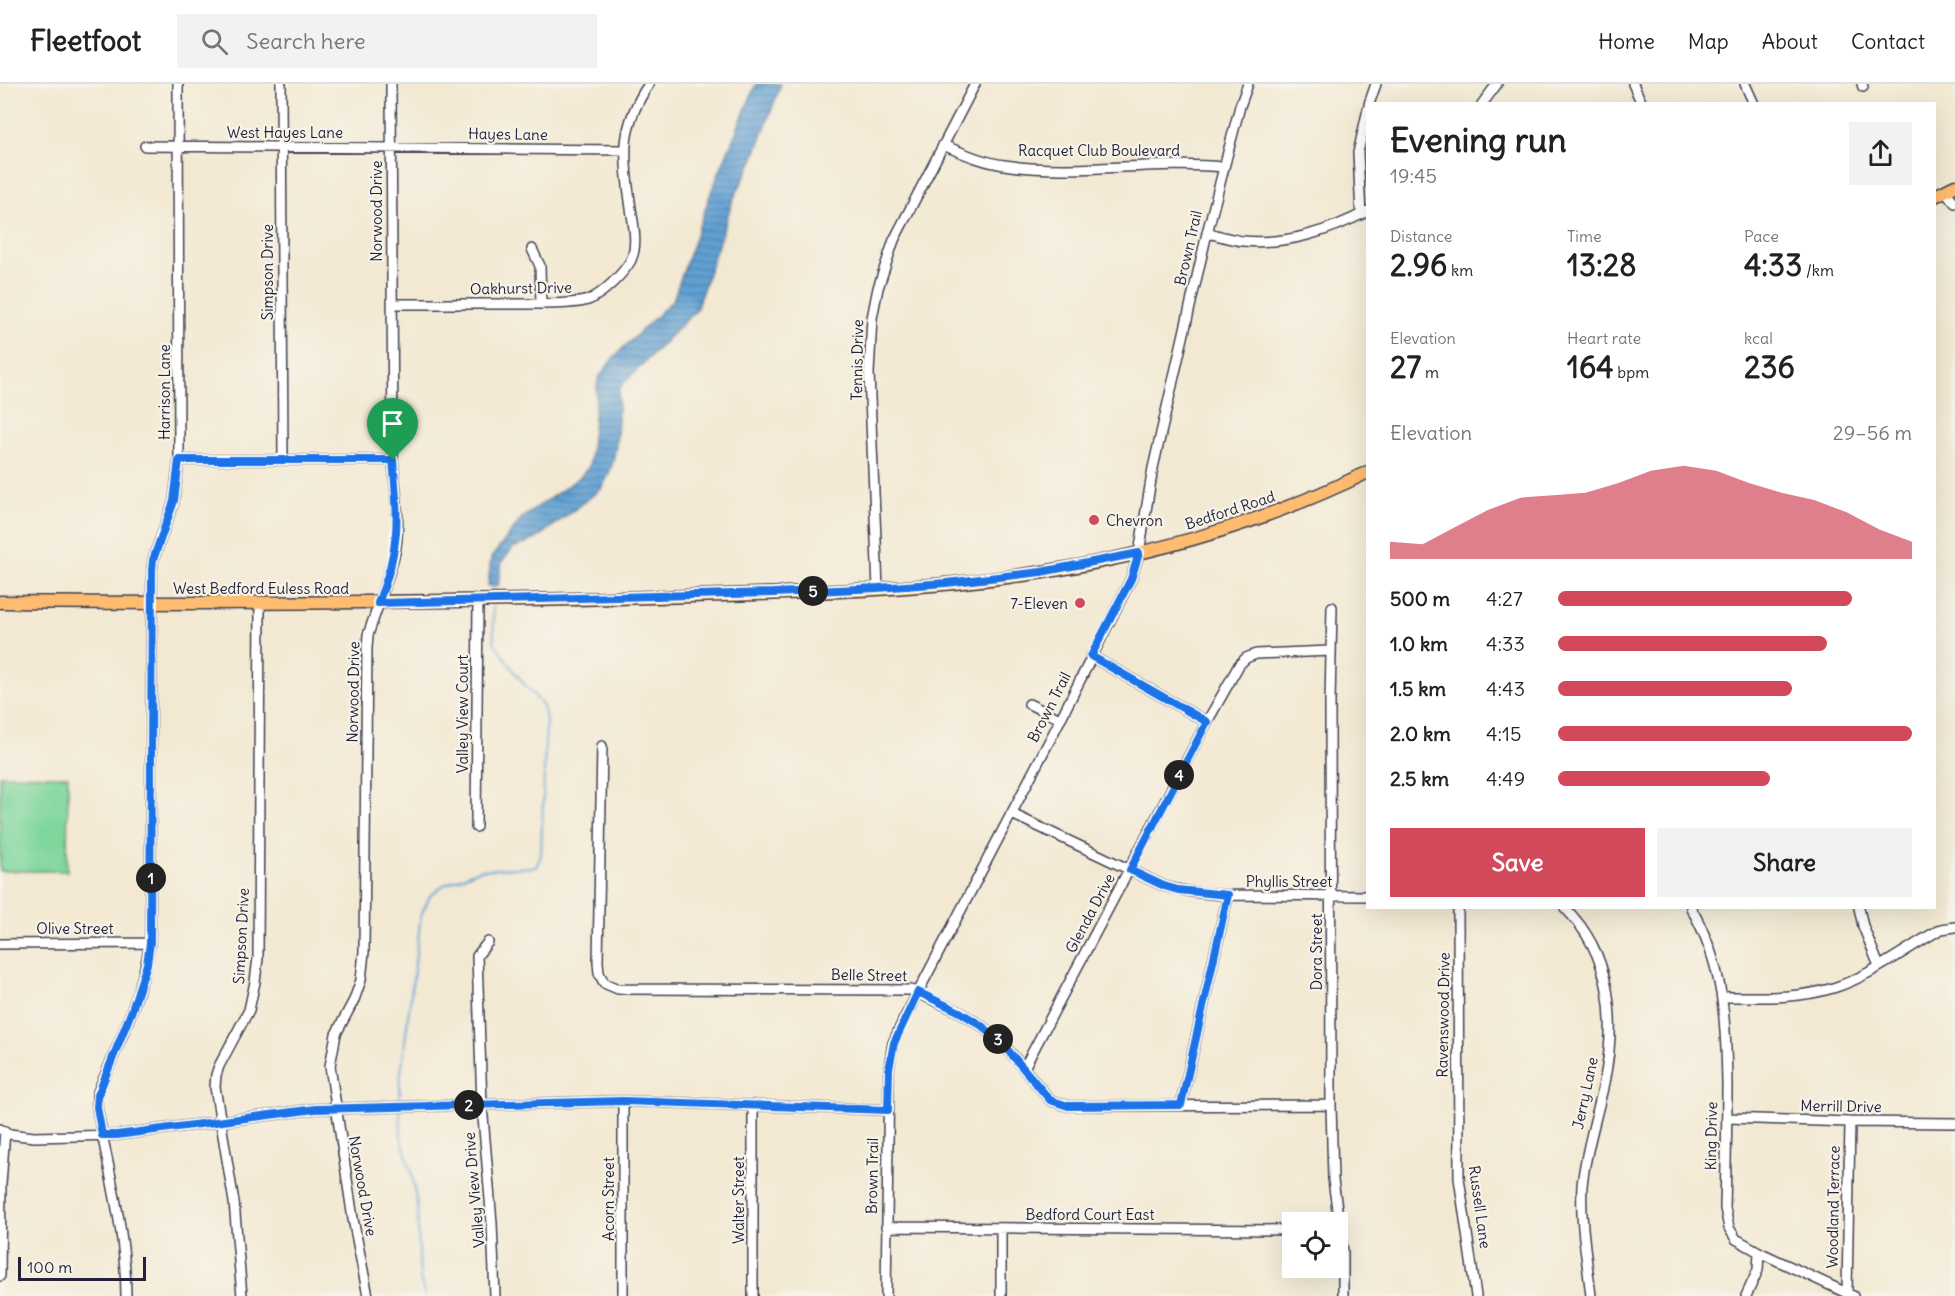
<!DOCTYPE html>
<html lang="en">
<head>
<meta charset="utf-8">
<style>
	body { margin:0; font-family:Delius,sans-serif; background:#f2f2f2; color:#222; height:100vh; display:flex; flex-direction:column; font-size:22px; white-space:nowrap }
	* { box-sizing:border-box; margin:0 }
	p { font-size:20px; color:#767676 }
	.icon { flex:none; width:33px; height:33px; fill:none; stroke:currentColor; stroke-width:2; stroke-linecap:round; stroke-linejoin:round }
	.map { position:relative; flex:1; overflow:hidden }
	.side { position:absolute; left:1366px; top:18px; width:570px; height:807px; display:flex; flex-direction:column; background:#fff; border-radius:0px; box-shadow:0 6px 24px #0002 }
	.side>* { flex:none }
	.tools { position:absolute; left:1282px; top:1128px; display:grid; gap:12px }
	.tools a { display:grid; place-items:center; width:66px; height:66px; border-radius:0px; background:#fff; box-shadow:0 6px 24px #0002; font-size:30px }
	.scale { position:absolute; left:18px; bottom:15px; width:128px; box-sizing:border-box; padding-left:6px; border:3px solid #22223b; border-top:0; font-size:16px; line-height:21px; white-space:nowrap; color:#22223b; -webkit-text-stroke:4px #f7f3e8; paint-order:stroke }
	.pin { position:absolute; display:grid; place-items:center; width:51px; height:51px; color:#fff; margin:-62px -26px; border-radius:50% 50% 50% 0; rotate:-45deg; box-shadow:0 0 6px #0007 }
	.pin .icon { rotate:45deg }
	.km { position:absolute; width:30px; height:30px; margin:-15px; border-radius:50%; background:#222; color:#fff; font-size:16px; line-height:30px; text-align:center }
	.round { display:grid; place-items:center; flex:none; width:63px; height:63px; border-radius:0px; background:#f2f2f2 }
	.head { display:flex; align-items:center; justify-content:space-between; height:102px; padding:0 24px }
	h1 { font-size:33px; font-weight:700; line-height:45px }
	.stats { display:grid; grid-template-columns:repeat(3,1fr); gap:9px; height:102px; padding:6px 24px }
	.stats div { display:grid; align-content:center }
	.stats b { font-size:30px; font-weight:700 }
	.stats small { font-size:16px; font-weight:400 }
	.stats p { font-size:16px }
	.chart { height:168px; padding:12px 24px }
	.chart p { display:flex; justify-content:space-between }
	.chart svg { width:100%; height:108px; margin-top:6px; fill:#d1495b; opacity:.7 }
	.primary-button { display:flex; gap:12px; margin-top:auto; padding:12px 24px }
	.primary-button a { flex:1; height:69px; border-radius:0px; background:#d1495b; color:#fff; font-size:24px; font-weight:700; line-height:69px; text-align:center }
	.primary-button a+a { background:#f2f2f2; color:#222 }
	ul { padding:0 24px; list-style:none; font-size:20px }
	li { display:grid; grid-template-columns:96px 72px 1fr; align-items:center; height:45px }
	li i { height:15px; border-radius:8px; background:#d1495b }
	header { display:flex; align-items:center; gap:36px; box-sizing:border-box; height:84px; padding:0 30px; background:#fff; border-bottom:2px solid #e0e0e0 }
	header strong { font-size:28px }
	nav { display:flex; gap:33px; margin-inline-start:auto; font-size:21px }
	.search { width:420px; height:54px; background:#f2f2f2; display:flex; align-items:center; gap:15px; box-sizing:border-box; padding:0 21px; border-radius:0px; color:#767676; font-size:22px }
	.map>svg:first-child { display:block }
	.grass { fill:#7ed69c; stroke:#507c6c; stroke-width:1.5 }
	.water { fill:url(#water-rules); stroke:#416187; stroke-width:1.5 }
	.lines { fill:none; stroke-linecap:round; stroke-linejoin:round }
	.stream { stroke:#60a0d3; stroke-width:2 }
	.minor-casing { stroke:#414052; stroke-width:12 }
	.major-casing { stroke:#414052; stroke-width:15 }
	.minor { stroke:#fff; stroke-width:9 }
	.major { stroke:#febc70; stroke-width:12 }
	.route-casing { stroke:#fff; stroke-width:12 }
	.route { stroke:#1a73e8; stroke-width:8 }
	.poi-dot { fill:#d1495b; stroke:#f7f3e8; stroke-width:2 }
	.labels { text-anchor:middle; dominant-baseline:central; stroke-width:4.5; stroke-linejoin:round; paint-order:stroke }
	.street-label { font-size:15px; fill:#22223b; stroke:#f7f3e8 }
	.poi-label { font-size:15px; fill:#22223b; stroke:#f7f3e8; text-anchor:start }
</style>
</head>
<body>
<header>
<strong>Fleetfoot</strong>
<div class="search"><svg class="icon" aria-label="search" viewBox="0 0 24 24"><circle cx="10" cy="10" r="6"/><path d="M15 15l6 6"/></svg>Search here</div>
<nav><a>Home</a><a>Map</a><a>About</a><a>Contact</a></nav>
</header>
<div class="map">
<svg width="1955" height="1212" viewBox="0 0 1955 1212">
	<defs>
		<pattern id="water-rules" width="6" height="5" patternUnits="userSpaceOnUse" patternTransform="scale(1.5)"><rect width="6" height="5" fill="#60a0d3"/><path d="M0 2.5h6" fill="none" stroke="#4f82ac"/></pattern>
	</defs>
	<rect width="100%" height="100%" fill="#f7f3e8"/>
	<filter id="ink" filterUnits="userSpaceOnUse"><feTurbulence type="fractalNoise" baseFrequency=".0167" numOctaves="2"/><feDisplacementMap in="SourceGraphic" scale="12" xChannelSelector="R" yChannelSelector="G"/><feConvolveMatrix kernelMatrix="1 2 1 2 8 2 1 2 1" color-interpolation-filters="sRGB"/></filter>
	<filter id="wash" filterUnits="userSpaceOnUse"><feTurbulence type="fractalNoise" baseFrequency=".008" numOctaves="4" result="noise"/><feDisplacementMap in="SourceGraphic" scale="24" xChannelSelector="R" yChannelSelector="G"/><feGaussianBlur stdDeviation="1.35" result="paint"/><feColorMatrix in="noise" values="0 0 0 0 0 0 0 0 0 0 0 0 0 0 0 0 0 1.4 0 .05"/><feComposite in="paint" operator="in"/></filter>
	<g filter="url(#wash)">
		<rect width="100%" height="100%" fill="#f3e9d3"/>
		<path class="grass" d="M0,691L68,692L67,787H0Z"/>
		<path class="water" d="M756,0H781L753,76L733,116L696,226L622,301L619,307C617,340 620,376 601,405L536,455L513,464L502,478L498,502H488L491,474L522,434L580,393L589,383L598,295L614,273L673,216L712,106Z"/>
		<g class="lines">
			<path class="stream" d="M493,501V513
				M400,1020V997L421,831L430,812L444,801L479,786L536,783L541,771L546,635L543,622L516,590L494,558L493,522
				M400,1026L401,1053L412,1090L417,1121L420,1194L425,1212"/>
		</g>
	</g>
	<g filter="url(#ink)">
		<g class="lines">
			<defs>
				<path id="minor" d="M281,0L283,376
					M1633,0L1642,20
					M1745,0L1754,20
					M1862,0L1863,3
					M1369,20L1376,0
					M1482,20L1497,0
					M943,61C963,69 982,78 1004,81C1077,92 1150,76 1224,83
					M145,62L624,66
					M1945,107L1955,119
					M1361,131L1358,69L1368,25
					M1207,149C1219,151 1231,156 1243,157C1288,161 1329,147 1368,127
					M532,165L540,182L541,220
					M392,220C436,220 480,220 524,220C541,220 573,221 588,216C602,211 624,189 631,176C639,159 632,135 630,117C623,70 621,41 649,0
					M179,376H393
					M878,504L869,289L872,234L878,204L894,156L975,0
					M1332,523L1330,619L1331,1021L1333,1096L1343,1168V1212
					M1091,572L1207,638
					M1029,620L1060,635
					M602,662L598,878L599,889L604,899L618,905L911,906L960,928L982,942L1001,958L1015,974L1050,1016L1068,1022L1331,1021
					M1012,730L1164,802C1185,808 1206,810 1228,811L1368,812
					M476,743L478,517
					M1458,824L1459,1094L1476,1212
					M1565,824C1612,870 1617,937 1604,999C1597,1033 1585,1068 1582,1102C1580,1138 1587,1176 1591,1212
					M1691,824C1724,881 1726,936 1727,1000C1727,1042 1726,1083 1725,1124L1729,1144L1736,1155L1759,1168L1853,1212
					M1859,824L1863,842L1879,882
					M488,858L477,872L482,1021L492,1139L495,1212
					M0,860L150,859
					M1723,913C1759,913 1798,915 1833,904C1867,894 1903,867 1934,849L1941,845L1955,843
					M1024,984L1207,638L1239,581L1246,574L1256,570L1331,567
					M623,1017V1212
					M753,1021V1212
					M1181,1021L1228,811
					M1727,1034L1850,1038L1955,1039
					M0,1045L9,1050L34,1053L117,1051L315,1025L623,1017L888,1026
					M886,1143L1293,1146
					M1001,1144V1212
					M0,1192L1,1100L5,1047
					M1847,1209L1850,1038
					M126,1212C126,1148 108,1086 97,1023V1011L101,1001C121,955 142,909 150,859L152,486L153,476L174,417L179,376L178,0
					M242,1212L234,1118L215,1003L216,991L219,982L249,926L255,898L258,874L260,519
					M368,1212L353,1135L330,982L336,950L354,916L361,896L364,868L367,564L368,551C377,524 388,496 395,468C401,438 395,405 393,376L391,0
					M886,1212L889,985L893,959L903,937L1054,648L1131,495L1139,469L1153,384L1207,149L1240,22L1248,0
					M1746,1212L1758,1186L1759,1168"/>
				<path id="major" d="M1935,112L1955,102
					M0,518C218,520 436,519 654,513C782,509 917,508 1043,488C1155,470 1266,438 1368,388"/>
			</defs>
			<use href="#minor" class="minor-casing"/>
			<use href="#major" class="major-casing"/>
			<use href="#minor" class="minor"/>
			<use href="#major" class="major"/>
		</g>
	</g>
	<g class="lines" filter="url(#ink)">
		<defs>
			<path id="route" d="M179,376H393C398,433 401,464 378,519L774,509L878,504L946,499L1041,488L1139,469L1131,495L1091,572L1207,638L1130,786L1164,802L1178,806L1228,811L1181,1021L1068,1022L1050,1016L1001,958L982,942L960,928L918,908L894,959L889,985L888,1026L623,1017L315,1025L117,1051H102L97,1023L98,1011L132,926L147,880L150,859L152,486L153,476L174,417Z"/>
		</defs>
		<use href="#route" class="route-casing"/>
		<use href="#route" class="route"/>
	</g>
	<g class="poi-dot">
		<circle cx="1094" cy="436" r="6"/>
		<circle cx="1080" cy="519" r="6"/>
	</g>
	<g class="labels">
		<g class="street-label">
			<text x="285" y="48">West Hayes Lane</text>
			<text transform="translate(508 50) rotate(1)">Hayes Lane</text>
			<text x="1099" y="66">Racquet Club Boulevard</text>
			<text transform="translate(376 127) rotate(-90)">Norwood Drive</text>
			<text transform="translate(1188 164) rotate(-77)">Brown Trail</text>
			<text transform="translate(267 188) rotate(-90)">Simpson Drive</text>
			<text transform="translate(521 204) rotate(-1)">Oakhurst Drive</text>
			<text transform="translate(857 276) rotate(-89)">Tennis Drive</text>
			<text transform="translate(164 308) rotate(-90)">Harrison Lane</text>
			<text transform="translate(1230 426) rotate(-18)">Bedford Road</text>
			<text x="261" y="504">West Bedford Euless Road</text>
			<text transform="translate(353 608) rotate(-89)">Norwood Drive</text>
			<text transform="translate(1049 623) rotate(-63)">Brown Trail</text>
			<text transform="translate(462 630) rotate(-90)">Valley View Court</text>
			<text x="1289" y="797">Phyllis Street</text>
			<text transform="translate(1090 829) rotate(-62)">Glenda Drive</text>
			<text x="75" y="844">Olive Street</text>
			<text transform="translate(241 852) rotate(-87)">Simpson Drive</text>
			<text transform="translate(1316 868) rotate(-90)">Dora Street</text>
			<text transform="translate(869 891) rotate(1)">Belle Street</text>
			<text transform="translate(1443 931) rotate(-89)">Ravenswood Drive</text>
			<text transform="translate(1585 1009) rotate(-78)">Jerry Lane</text>
			<text transform="translate(1841 1022) rotate(1)">Merrill Drive</text>
			<text transform="translate(1711 1052) rotate(-89)">King Drive</text>
			<text transform="translate(872 1092) rotate(-89)">Brown Trail</text>
			<text transform="translate(363 1102) rotate(80)">Norwood Drive</text>
			<text transform="translate(474 1106) rotate(-95)">Valley View Drive</text>
			<text transform="translate(608 1115) rotate(-90)">Acorn Street</text>
			<text transform="translate(738 1116) rotate(-90)">Walter Street</text>
			<text transform="translate(1480 1123) rotate(82)">Russell Lane</text>
			<text transform="translate(1833 1123) rotate(-89)">Woodland Terrace</text>
			<text x="1090" y="1130">Bedford Court East</text>
		</g>
		<g class="poi-label">
			<text x="1106" y="436">Chevron</text>
			<text x="1068" y="519" text-anchor="end">7-Eleven</text>
		</g>
	</g>
</svg>
<div class="tools">
<a><svg class="icon" aria-label="locate" viewBox="0 0 24 24"><circle cx="12" cy="12" r="6"/><path d="M12 2v4M12 18v4M2 12h4M18 12h4"/></svg></a>
</div>
<div class="scale">100 m</div>
<div class="pin" style="left:393px;top:376px;background:#1e9e55"><svg class="icon" aria-label="arrive" viewBox="0 0 24 24"><path d="M6 21V4h12l-3 4 3 4H6"/></svg></div>
<b class="km" style="left:151px;top:794px">1</b>
<b class="km" style="left:469px;top:1021px">2</b>
<b class="km" style="left:998px;top:955px">3</b>
<b class="km" style="left:1179px;top:691px">4</b>
<b class="km" style="left:813px;top:507px">5</b>
<section class="side">
<div class="head"><div><h1>Evening run</h1><p>19:45</p></div><a class="round"><svg class="icon" aria-label="share" viewBox="0 0 24 24"><path d="M12 15V3M7 8l5-5 5 5M5 13v7h14v-7"/></svg></a></div>
<div class="stats">
<div><p>Distance</p><b>2.96<small> km</small></b></div>
<div><p>Time</p><b>13:28</b></div>
<div><p>Pace</p><b>4:33<small> /km</small></b></div>
</div>
<div class="stats">
<div><p>Elevation</p><b>27<small> m</small></b></div>
<div><p>Heart rate</p><b>164<small> bpm</small></b></div>
<div><p>kcal</p><b>236</b></div>
</div>
<div class="chart"><p><span>Elevation</span>29–56 m</p>
<svg viewBox="0 0 160 44" preserveAspectRatio="none"><path d="M0 44V37L10 38L20 31L30 24L40 19L50 18L60 17L70 13L80 8L90 6L100 8L110 13L120 17L130 20L140 25L150 32L160 37V44z"/></svg>
</div>
<ul>
<li><b>500 m</b>4:27<i style="width:83%"></i></li>
<li><b>1.0 km</b>4:33<i style="width:76%"></i></li>
<li><b>1.5 km</b>4:43<i style="width:66%"></i></li>
<li><b>2.0 km</b>4:15<i style="width:100%"></i></li>
<li><b>2.5 km</b>4:49<i style="width:60%"></i></li>
</ul>
<div class="primary-button"><a>Save</a><a>Share</a></div>
</section>
</div>
</body>
</html>
